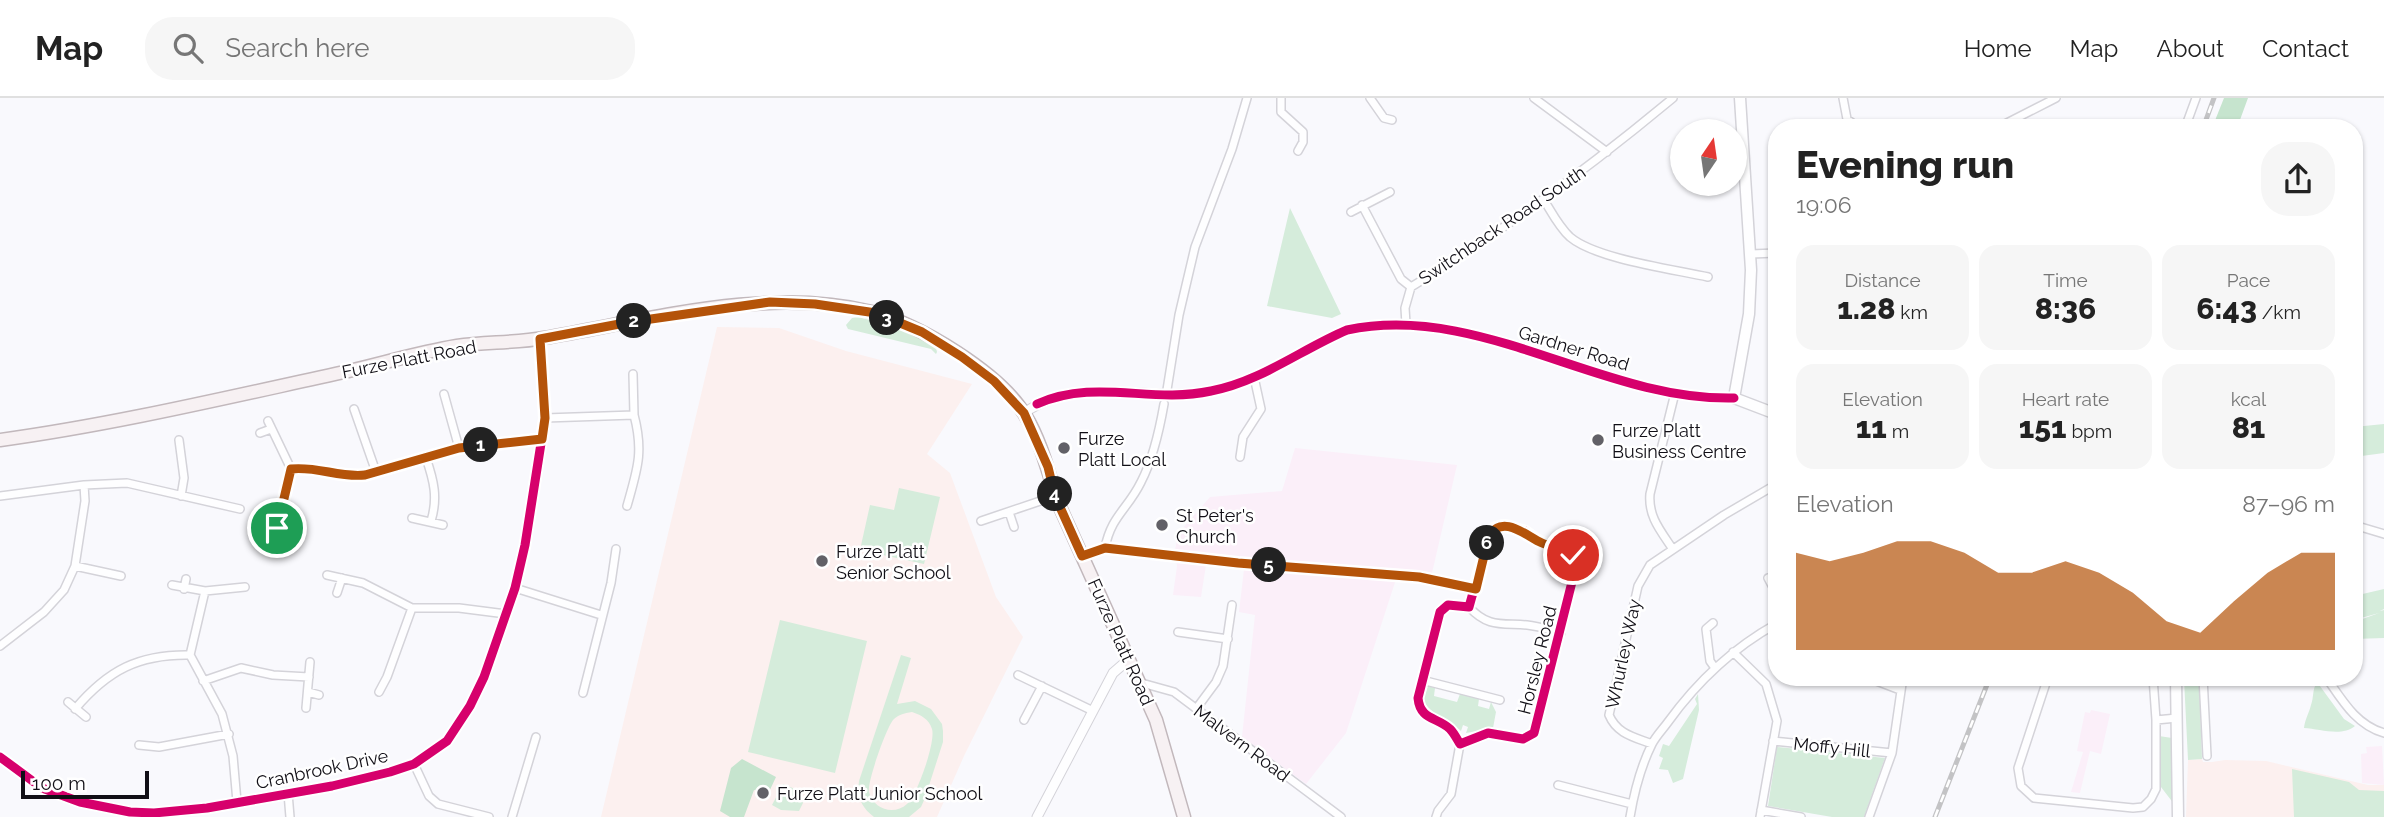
<!DOCTYPE html>
<html lang="en">
<head>
<meta charset="utf-8">
<style>
	body { margin:0; font-family:Raleway,sans-serif; background:#f6f6f6; color:#222; height:100vh; display:flex; flex-direction:column; font-size:26px; white-space:nowrap }
	* { box-sizing:border-box; margin:0 }
	p { font-size:23px; color:#767676 }
	.icon { flex:none; width:38px; height:38px; fill:none; stroke:currentColor; stroke-width:2; stroke-linecap:round; stroke-linejoin:round }
	.map { position:relative; flex:1; overflow:hidden }
	.panel { position:absolute; left:1768px; top:21px; width:595px; height:567px; display:flex; flex-direction:column; background:#fff; border-radius:28px; box-shadow:0 2px 5px #0004 }
	.panel>* { flex:none }
	.needle { width:46px; rotate:13deg }
	.fabs { position:absolute; left:1670px; top:21px; display:grid; gap:14px }
	.fabs a { display:grid; place-items:center; width:77px; height:77px; border-radius:50%; background:#fff; box-shadow:0 2px 5px #0004; font-size:35px }
	.scale { position:absolute; left:21px; bottom:18px; width:128px; box-sizing:border-box; padding-left:7px; border:4px solid #110f16; border-top:0; font-size:19px; line-height:24px; white-space:nowrap; color:#110f16; -webkit-text-stroke:5px #fff; paint-order:stroke }
	.pin { position:absolute; display:grid; place-items:center; width:60px; height:60px; color:#fff; margin:-30px; border:4px solid #fff; border-radius:50%; box-shadow:0 2px 7px #0007 }
	.km { position:absolute; width:35px; height:35px; margin:-18px; border-radius:50%; background:#222; color:#fff; font-size:19px; line-height:35px; text-align:center }
	.round { display:grid; place-items:center; flex:none; width:74px; height:74px; border-radius:28px; background:#f6f6f6 }
	.overview { display:flex; align-items:center; justify-content:space-between; height:119px; padding:0 28px }
	h1 { font-size:38px; font-weight:800; line-height:52px }
	.figures { display:grid; grid-template-columns:repeat(3,1fr); gap:10px; height:119px; padding:7px 28px }
	.figures div { display:grid; align-content:center; border-radius:18px; background:#f6f6f6; text-align:center }
	.figures b { font-size:30px; font-weight:800 }
	.figures small { font-size:19px; font-weight:400 }
	.figures p { font-size:19px }
	.chart { height:196px; padding:14px 28px }
	.chart p { display:flex; justify-content:space-between }
	.chart svg { width:100%; height:126px; margin-top:7px; fill:#b45309; opacity:.7 }
	header { display:flex; align-items:center; gap:42px; box-sizing:border-box; height:98px; padding:0 35px; background:#fff; border-bottom:2px solid #e0e0e0 }
	header strong { font-size:33px }
	nav { display:flex; gap:38px; margin-inline-start:auto; font-size:24px }
	.search { width:490px; height:63px; background:#f6f6f6; display:flex; align-items:center; gap:18px; box-sizing:border-box; padding:0 24px; border-radius:28px; color:#767676; font-size:26px }
	.map>svg:first-child { display:block }
	.industrial { fill:#fbeff9 }
	.education { fill:#fcf0ef }
	.green { fill:#d5ecdb; fill-rule:evenodd }
	.forest { fill:#c6e4ce }
	.lines { fill:none; stroke-linecap:round; stroke-linejoin:round }
	.minor-casing { stroke:#d4d3d9; stroke-width:10 }
	.tertiary-casing { stroke:#d4d3d9; stroke-width:11 }
	.secondary-casing { stroke:#d4d3d9; stroke-width:13 }
	.primary-casing { stroke:#c2b8bc; stroke-width:15 }
	.minor { stroke:#fefeff; stroke-width:7 }
	.tertiary { stroke:#fefeff; stroke-width:9 }
	.secondary { stroke:#fefeff; stroke-width:10 }
	.primary { stroke:#f7f1f3; stroke-width:12 }
	.rail-casing { stroke:#c3c3c5; stroke-width:5 }
	.rail { stroke:#fff; stroke-width:2.5; stroke-dasharray:8; stroke-linecap:butt }
	.cycleway-casing { stroke:#fff; stroke-width:13 }
	.cycleway { stroke:#d6006c; stroke-width:9 }
	.route-casing { stroke:#fff; stroke-width:14 }
	.route { stroke:#b45309; stroke-width:9 }
	.poi-dot { fill:#626167; stroke:#fff; stroke-width:2.5 }
	.labels { text-anchor:middle; dominant-baseline:central; stroke-width:5; stroke-linejoin:round; paint-order:stroke }
	.street-label { font-size:18px; fill:#110f16; stroke:#fff }
	.poi-label { font-size:18px; fill:#110f16; stroke:#fff; text-anchor:start }
</style>
</head>
<body>
<header>
<strong>Map</strong>
<div class="search"><svg class="icon" aria-label="search" viewBox="0 0 24 24"><circle cx="10" cy="10" r="6"/><path d="M15 15l6 6"/></svg>Search here</div>
<nav><a>Home</a><a>Map</a><a>About</a><a>Contact</a></nav>
</header>
<div class="map">
<svg width="2384" height="719" viewBox="0 0 2384 719">
	<rect width="100%" height="100%" fill="#f9f9fd"/>
	<path class="industrial" d="M1295,350L1457,367L1432,475L1399,472L1346,635L1306,686L1242,639L1255,517L1239,514L1244,471L1206,467L1201,499L1173,497L1177,468L1175,452L1178,436L1183,430L1210,399L1282,393Z
		M2091,612L2110,616L2101,656L2090,653L2080,695L2071,694L2083,654L2077,653L2085,614L2090,615Z
		M2382,648L2384,687L2362,685L2361,656L2367,655L2366,649Z"/>
	<path class="education" d="M717,229L779,230L846,253L972,286L927,356L950,375L996,499L1023,539L964,658L937,719H601Z
		M2202,661L2203,664H2212L2225,662L2266,663L2368,687H2384V719H2186L2188,662Z"/>
	<path class="green" d="M1290,110L1341,216L1332,220L1267,208Z
		M859,219L891,228L935,246L937,254L936,256L931,251L848,231L846,227L852,220Z
		M2384,326V355L2354,359V329Z
		M899,390L940,399L924,466L860,452L870,407L894,412Z
		M2384,491V511L2380,513L2384,512V540L2354,541V524L2379,515L2354,522V498Z
		M780,522L867,543L835,675L748,654Z
		M901,557L911,560L897,606L915,603L931,611L942,626L943,633V644L925,700L921,709L909,719H874C861,709 857,699 859,683ZM912,614C921,617 929,621 932,631C936,643 917,698 907,706C894,718 873,711 869,694C867,684 886,631 893,622C898,617 904,615 912,614Z
		M2199,579L2202,661L2188,662L2184,581Z
		M2317,584L2344,621L2355,628C2342,639 2320,631 2304,630C2305,621 2309,615 2311,607C2314,599 2312,592 2317,584Z
		M1428,588L1435,590L1434,598L1457,604L1460,596H1465L1479,601L1478,608L1489,611L1491,604L1496,614L1493,630L1466,635L1468,629L1463,627L1461,633C1448,621 1431,617 1423,602Z
		M1698,596L1699,612L1683,681L1673,685L1668,672L1659,671L1663,660L1659,658L1663,646L1669,648L1697,606L1695,601Z
		M2159,638L2172,640L2174,706L2161,689Z
		M1777,649L1885,660L1864,719H1832L1768,708Z
		M2292,671L2349,684L2359,692L2384,693V719H2294Z
		M783,686L795,691L803,705L799,713L781,712L772,707Z"/>
	<path class="forest" d="M2224,0H2248L2237,30H2212Z
		M742,661L776,679L768,696L754,692L744,719H730L720,713L731,670Z"/>
	<g class="lines">
		<defs>
			<path id="minor" d="M1281,0V14L1303,34V44L1298,53
				M1370,0L1384,20L1392,22
				M1534,0L1607,54
				M1843,0L1847,21L1859,30
				M1997,30L2056,0
				M2185,30L2196,0
				M1544,102C1552,115 1559,129 1570,139C1596,161 1672,171 1708,179
				M1362,107L1401,181L1411,189
				M1351,114L1390,94
				M1751,156L1776,155
				M1406,226L1405,210L1411,189C1504,133 1590,69 1673,0
				M633,276L634,317
				M444,296L459,350
				M1166,298L1179,217L1195,149L1232,51L1247,0
				M354,311L376,374
				M545,320L634,317C644,355 637,372 627,408
				M268,323L291,371L277,430
				M260,335L271,331
				M179,342L184,380L181,398
				M1240,359L1243,339L1261,311L1254,279
				M426,360C434,383 438,400 431,423
				M291,371C318,368 339,380 365,377L459,350L542,341
				M0,398L84,387L127,385L240,411
				M270,410L281,413
				M1009,414L1014,429
				M412,420L443,427
				M981,423L1055,398
				M2354,427L2384,436
				M1502,428L1525,433L1541,445L1569,454L1575,460L1576,468L1534,635L1523,641L1488,635L1460,646C1457,641 1454,635 1450,631C1437,619 1420,622 1418,600L1440,514L1448,507L1469,509L1489,437L1494,430Z
				M1105,450C1111,418 1128,411 1141,384C1152,363 1160,329 1164,306
				M1672,450C1660,432 1648,418 1650,396L1675,295
				M1082,458L1105,450L1238,465L1419,479L1476,491
				M75,468L121,478
				M327,477L363,485L412,510H459L506,516
				M1768,480L1776,495
				M172,487L205,493L190,557
				M515,490L601,517
				M184,491L186,481
				M205,493L245,489
				M337,495L342,480
				M1469,509C1488,530 1502,525 1527,527C1538,528 1550,532 1561,535
				M1713,525L1706,531L1710,563L1715,570
				M1178,534L1228,541
				M0,548L44,514L64,492L75,468L85,403L84,387
				M1733,554L1766,586L1777,623L1760,719
				M1018,577L1091,612
				M1866,579L1900,592
				M2048,579L2018,670L2021,688L2034,700L2133,710L2143,709L2151,701L2156,691V622L2153,579
				M2203,579L2207,658
				M2326,579C2342,602 2356,627 2384,635
				M1422,582L1500,602
				M203,583L241,570L273,577L309,579
				M1138,584L1174,594L1341,719
				M308,594L319,597
				M379,594L387,579L412,510
				M583,595L611,485L616,451
				M68,604L86,619
				M306,610L310,564
				M75,611C108,572 139,556 190,557L222,616L233,658L237,704
				M1196,611L1216,584L1223,568L1232,507
				M1024,622L1042,588
				M2156,622L2177,620
				M1773,643L1892,655
				M1652,646C1634,639 1617,636 1609,617L1638,488L1650,467L1724,417L1770,390L1776,391
				M139,647L159,649L229,636
				M0,659L42,690L80,704L130,714L154,715L207,710L332,688L390,674L414,666L447,643L470,608L484,579L515,490L525,447L545,320L540,241
				M414,666L429,698L438,706L489,719
				M1558,687L1632,706
				M288,695L290,719
				M1761,712L1801,719
				M512,719L536,639
				M1436,719L1438,713L1451,696L1460,646
				M1630,719C1634,695 1641,668 1652,646C1656,638 1663,631 1668,624C1697,584 1733,550 1776,526
				M1869,719L1892,655L1903,579"/>
			<path id="tertiary" d="M1024,315C1081,275 1148,306 1211,293C1260,283 1302,251 1347,232C1481,204 1601,303 1734,300
				M1037,719L1113,575L1128,562"/>
			<path id="secondary" d="M1740,0L1751,172L1749,216L1734,300L1776,316
				M2176,579L2178,719"/>
			<path id="primary" d="M0,342C117,326 233,298 349,273C384,265 420,254 457,248C485,244 515,245 544,240C650,222 764,188 872,214C918,225 1001,276 1025,317C1038,338 1049,373 1055,398L1156,622L1184,719"/>
		</defs>
		<use href="#minor" class="minor-casing"/>
		<use href="#tertiary" class="tertiary-casing"/>
		<use href="#secondary" class="secondary-casing"/>
		<use href="#primary" class="primary-casing"/>
		<use href="#minor" class="minor"/>
		<use href="#tertiary" class="tertiary"/>
		<use href="#secondary" class="secondary"/>
		<use href="#primary" class="primary"/>
		<defs>
			<path id="rail" d="M2203,30L2214,0
				M1935,719L1990,579"/>
		</defs>
		<use href="#rail" class="rail-casing"/>
		<use href="#rail" class="rail"/>
		<defs>
			<path id="cycleway" d="M1037,306C1096,280 1150,306 1211,293C1260,284 1302,251 1347,232C1481,204 1601,303 1734,300
				M1502,428L1525,433L1541,445L1569,454L1575,460L1576,468L1534,635L1523,641L1488,635L1460,646C1457,641 1454,635 1450,631C1437,619 1420,622 1418,600L1440,514L1448,507L1469,509L1489,437L1494,430Z
				M0,659L42,690L80,704L130,714L154,715L207,710L332,688L390,674L414,666L447,643L470,608L484,579L515,490L525,447L545,320L540,241"/>
		</defs>
		<use href="#cycleway" class="cycleway-casing"/>
		<use href="#cycleway" class="cycleway"/>
	</g>
	<g class="lines">
		<defs>
			<path id="route" d="M277,430L291,371C318,368 339,380 365,377L459,350L542,341L545,320L540,241L630,224L770,204L815,206L876,215L922,234L962,259L994,283L1024,315L1048,369L1055,398L1082,458L1105,450L1238,465L1419,479L1476,491L1489,437C1504,416 1526,438 1542,445C1553,450 1563,449 1573,457"/>
		</defs>
		<use href="#route" class="route-casing"/>
		<use href="#route" class="route"/>
	</g>
	<g class="poi-dot">
		<circle cx="1598" cy="342" r="7"/>
		<circle cx="1064" cy="350" r="7"/>
		<circle cx="1162" cy="427" r="7"/>
		<circle cx="822" cy="463" r="7"/>
		<circle cx="763" cy="695" r="7"/>
	</g>
	<g class="labels">
		<g class="street-label">
			<text transform="translate(1502 127) rotate(-34)">Switchback Road South</text>
			<text transform="translate(1574 250) rotate(17)">Gardner Road</text>
			<text transform="translate(409 261) rotate(-11)">Furze Platt Road</text>
			<text transform="translate(1121 544) rotate(66)">Furze Platt Road</text>
			<text transform="translate(1623 556) rotate(-78)">Whurley Way</text>
			<text transform="translate(1537 562) rotate(-76)">Horsley Road</text>
			<text transform="translate(1242 645) rotate(37)">Malvern Road</text>
			<text transform="translate(1832 649) rotate(6)">Moffy Hill</text>
			<text transform="translate(322 671) rotate(-12)">Cranbrook Drive</text>
		</g>
		<g class="poi-label">
			<text x="1612" y="332">Furze Platt<tspan x="1612" dy="21">Business Centre</tspan></text>
			<text x="1078" y="340">Furze<tspan x="1078" dy="21">Platt Local</tspan></text>
			<text x="1176" y="417">St Peter's<tspan x="1176" dy="21">Church</tspan></text>
			<text x="836" y="453">Furze Platt<tspan x="836" dy="21">Senior School</tspan></text>
			<text x="777" y="695">Furze Platt Junior School</text>
		</g>
	</g>
</svg>
<div class="fabs">
<a><svg class="needle" viewBox="-14 -14 28 28"><path d="M0-13l5 13h-10z" fill="#e53935"/><path d="M0 13l5-13h-10z" fill="#767676"/></svg></a>
</div>
<div class="scale">100 m</div>
<div class="pin" style="left:277px;top:430px;background:#1e9e55"><svg class="icon" aria-label="arrive" viewBox="0 0 24 24"><path d="M6 21V4h12l-3 4 3 4H6"/></svg></div>
<div class="pin" style="left:1573px;top:457px;background:#d93025"><svg class="icon" aria-label="check" viewBox="0 0 24 24"><path d="M5 12l5 5 9-10"/></svg></div>
<b class="km" style="left:481px;top:347px">1</b>
<b class="km" style="left:634px;top:223px">2</b>
<b class="km" style="left:887px;top:220px">3</b>
<b class="km" style="left:1055px;top:396px">4</b>
<b class="km" style="left:1269px;top:467px">5</b>
<b class="km" style="left:1487px;top:445px">6</b>
<section class="panel">
<div class="overview"><div><h1>Evening run</h1><p>19:06</p></div><a class="round"><svg class="icon" aria-label="share" viewBox="0 0 24 24"><path d="M12 15V3M7 8l5-5 5 5M5 13v7h14v-7"/></svg></a></div>
<div class="figures">
<div><p>Distance</p><b>1.28<small> km</small></b></div>
<div><p>Time</p><b>8:36</b></div>
<div><p>Pace</p><b>6:43<small> /km</small></b></div>
</div>
<div class="figures">
<div><p>Elevation</p><b>11<small> m</small></b></div>
<div><p>Heart rate</p><b>151<small> bpm</small></b></div>
<div><p>kcal</p><b>81</b></div>
</div>
<div class="chart"><p><span>Elevation</span>87–96 m</p>
<svg viewBox="0 0 160 44" preserveAspectRatio="none"><path d="M0 44V10L10 13L20 10L30 6L40 6L50 10L60 17L70 17L80 13L90 17L100 24L110 34L120 38L130 27L140 17L150 10L160 10V44z"/></svg>
</div>
</section>
</div>
</body>
</html>
